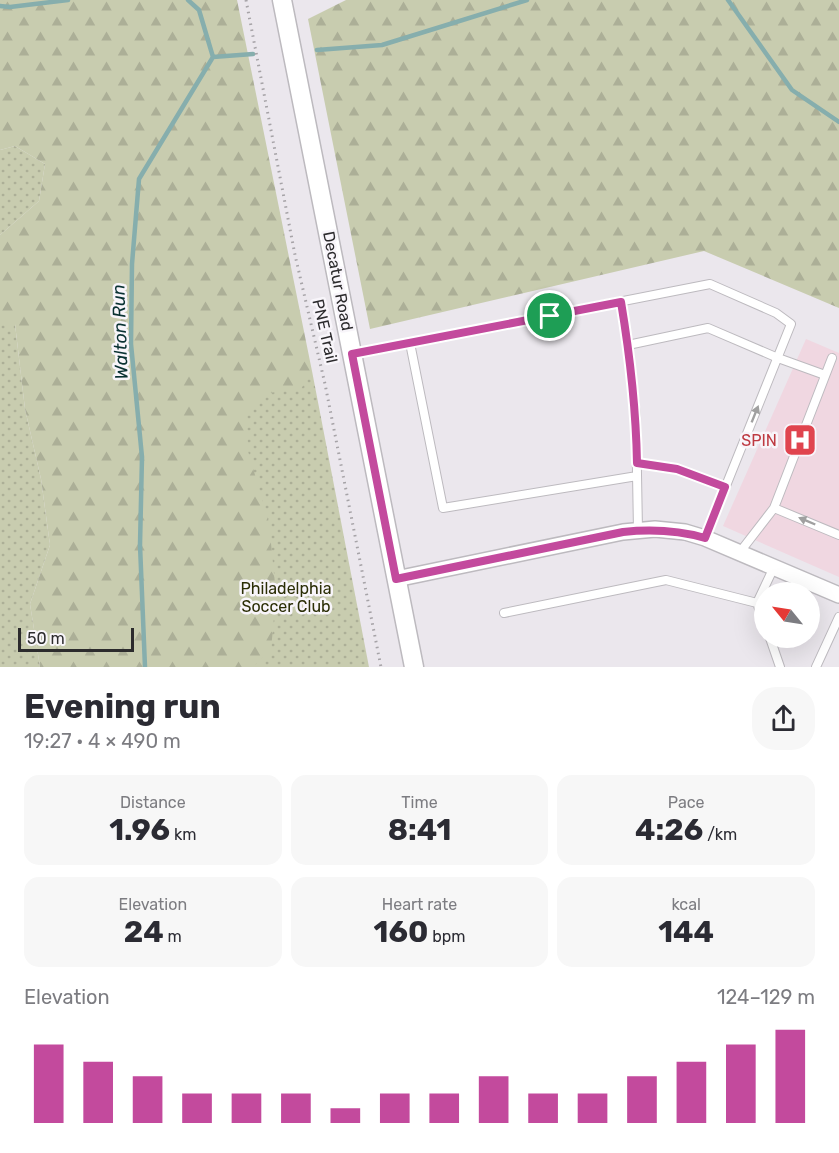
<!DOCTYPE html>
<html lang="en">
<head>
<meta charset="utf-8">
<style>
	body { margin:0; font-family:Rubik,sans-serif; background:#f7f7f7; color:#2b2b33; height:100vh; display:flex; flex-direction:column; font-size:22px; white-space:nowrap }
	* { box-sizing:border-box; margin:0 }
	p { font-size:20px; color:#7c7c81 }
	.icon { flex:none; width:33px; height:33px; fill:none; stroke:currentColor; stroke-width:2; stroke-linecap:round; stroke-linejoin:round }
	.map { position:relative; height:667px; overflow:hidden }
	.details { display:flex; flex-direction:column; background:#fff; flex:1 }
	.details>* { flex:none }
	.needle { width:39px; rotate:300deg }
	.controls { position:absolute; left:754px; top:582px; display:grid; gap:12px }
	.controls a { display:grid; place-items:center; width:66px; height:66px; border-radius:50%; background:#fff; box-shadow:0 6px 24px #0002; font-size:30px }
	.scale { position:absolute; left:18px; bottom:15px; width:116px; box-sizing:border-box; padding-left:6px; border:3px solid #2c2b2d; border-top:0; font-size:16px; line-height:21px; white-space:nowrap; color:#2c2b2d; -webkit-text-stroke:4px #f8f5fa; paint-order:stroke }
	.pin { position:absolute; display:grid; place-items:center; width:51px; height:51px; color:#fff; margin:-26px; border:3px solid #fff; border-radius:50%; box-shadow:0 2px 6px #0007 }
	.round { display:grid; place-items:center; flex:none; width:63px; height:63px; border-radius:24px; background:#f7f7f7 }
	.overview { display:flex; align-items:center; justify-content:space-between; height:102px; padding:0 24px }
	h1 { font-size:33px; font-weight:700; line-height:45px }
	.figures { display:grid; grid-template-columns:repeat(3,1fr); gap:9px; height:102px; padding:6px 24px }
	.figures div { display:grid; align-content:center; border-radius:15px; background:#f7f7f7; text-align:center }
	.figures b { font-size:30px; font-weight:700 }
	.figures small { font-size:16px; font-weight:400 }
	.figures p { font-size:16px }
	.chart { height:168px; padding:12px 24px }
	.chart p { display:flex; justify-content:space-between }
	.chart svg { width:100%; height:108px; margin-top:6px; stroke:#c34a9d; stroke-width:6 }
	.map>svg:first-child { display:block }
	.medical { fill:#f0d7e1 }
	.green { fill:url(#green-dots) }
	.forest { fill:url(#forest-firs) }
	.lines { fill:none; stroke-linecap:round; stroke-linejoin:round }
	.stream { stroke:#86aead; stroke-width:4.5 }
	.service-casing { stroke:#bdbabf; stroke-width:10 }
	.minor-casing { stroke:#bdbabf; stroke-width:18 }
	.tertiary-casing { stroke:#bdbabf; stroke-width:21 }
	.path { stroke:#a6a3a7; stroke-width:3; stroke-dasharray:1.5 4.5; stroke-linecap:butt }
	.service { stroke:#fff; stroke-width:8 }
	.minor { stroke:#fff; stroke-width:15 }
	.tertiary { stroke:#fff; stroke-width:18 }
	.oneway { fill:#a0a0a0 }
	.route-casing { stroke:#fff; stroke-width:12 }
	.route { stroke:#c34a9d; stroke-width:8 }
	.labels { text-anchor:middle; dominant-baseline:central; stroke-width:5; stroke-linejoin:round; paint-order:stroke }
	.street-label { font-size:16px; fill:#2c2b2d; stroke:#f8f5fa }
	.health-label { font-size:16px; fill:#be3a42; stroke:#f8f5fa; text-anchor:end }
	.park-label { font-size:16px; fill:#2b2e06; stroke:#f8f5fa }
	.water-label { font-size:18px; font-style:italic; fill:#093232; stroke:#f8f5fa }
</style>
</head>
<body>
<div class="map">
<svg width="839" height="667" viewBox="0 0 839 667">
	<defs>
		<pattern id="green-dots" width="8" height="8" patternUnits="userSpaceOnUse" patternTransform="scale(1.5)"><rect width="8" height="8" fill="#c8ccaf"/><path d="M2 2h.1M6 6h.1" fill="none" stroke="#acaf97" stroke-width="1.8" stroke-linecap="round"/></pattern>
		<pattern id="forest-firs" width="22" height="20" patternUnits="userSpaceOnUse" patternTransform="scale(1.5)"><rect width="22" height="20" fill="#c8ccaf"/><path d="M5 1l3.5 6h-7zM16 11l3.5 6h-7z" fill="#acaf97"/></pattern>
	</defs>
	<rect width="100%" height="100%" fill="#ebe7ed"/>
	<path class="medical" d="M806,339L839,353V577L723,526Z"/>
	<path class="green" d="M15,146L45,164L39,201L0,235V150Z
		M0,324H15L25,409L41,479L50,545L30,604L40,667H0Z
		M312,371L369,667H212L233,391Z"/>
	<path class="forest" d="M0,0H237L312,371L301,389L268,393L246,412L248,451L269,523L276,594L271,650L253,667H40L30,604L50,545L41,479L25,409L15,324H0V235L39,201L45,164L15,146L0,150Z
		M346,0H839V308L704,251L370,329L308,19Z"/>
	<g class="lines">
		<path class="stream" d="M188,0L199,10L213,57
			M728,0L792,90L839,122
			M0,6L10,7L68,0
			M317,50L382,45L527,0
			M213,57L253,54
			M145,667L140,545L142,457L131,344L132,264L139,179L213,57"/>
		<defs>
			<path id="service" d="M621,302L628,345
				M410,343L443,508L637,476
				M353,354L710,284L776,313L791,324L705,538
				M637,463L677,469L725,487
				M774,508L839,535
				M638,531L636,416L628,345L708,328L778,358L825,375
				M740,552L774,508L832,358
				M757,603L765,625
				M504,613L666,580L757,603L774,567
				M770,638L780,667
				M816,667L839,617"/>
			<path id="minor" d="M396,579L623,532L655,529L685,532L705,538L839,595"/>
			<path id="tertiary" d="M282,0L414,667"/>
		</defs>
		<use href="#service" class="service-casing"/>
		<use href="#minor" class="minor-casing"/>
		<use href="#tertiary" class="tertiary-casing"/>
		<path class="path" d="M246,0L295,255L325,384L381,667"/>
		<use href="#service" class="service"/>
		<use href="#minor" class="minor"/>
		<use href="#tertiary" class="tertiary"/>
	</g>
	<defs><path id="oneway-solid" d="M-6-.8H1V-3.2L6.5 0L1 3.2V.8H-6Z" transform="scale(1.5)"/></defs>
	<g class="oneway">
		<use href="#oneway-solid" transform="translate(755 414) rotate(-68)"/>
		<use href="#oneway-solid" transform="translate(807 521) rotate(-157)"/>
	</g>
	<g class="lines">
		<defs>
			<path id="route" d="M621,302C630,356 636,408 637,463L677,469L725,487L705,538C677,530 652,529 623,532L396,579L352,354Z"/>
		</defs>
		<use href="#route" class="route-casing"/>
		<use href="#route" class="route"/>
	</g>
	<defs>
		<symbol id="hospital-square" viewBox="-11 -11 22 22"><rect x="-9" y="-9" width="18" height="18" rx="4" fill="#e0444e" stroke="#f8f5fa"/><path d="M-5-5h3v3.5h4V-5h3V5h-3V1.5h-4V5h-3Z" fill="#fff"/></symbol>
	</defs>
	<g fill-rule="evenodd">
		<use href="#hospital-square" x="781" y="421" width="38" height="38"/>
	</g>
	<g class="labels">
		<g class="street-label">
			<text transform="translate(338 281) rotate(79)">Decatur Road</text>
			<text transform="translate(325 331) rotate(77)">PNE Trail</text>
		</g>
		<g class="health-label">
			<text x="777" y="440">SPIN</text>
		</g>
		<g class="park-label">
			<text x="286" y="588">Philadelphia<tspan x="286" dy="18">Soccer Club</tspan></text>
		</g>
		<g class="water-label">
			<text transform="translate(120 332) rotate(-92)">Walton Run</text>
		</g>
	</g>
</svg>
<div class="controls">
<a><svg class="needle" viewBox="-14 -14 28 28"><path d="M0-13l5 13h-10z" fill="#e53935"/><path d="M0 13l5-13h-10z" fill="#7c7c81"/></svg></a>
</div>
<div class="scale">50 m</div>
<div class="pin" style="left:550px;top:316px;background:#1e9e55"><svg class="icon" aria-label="arrive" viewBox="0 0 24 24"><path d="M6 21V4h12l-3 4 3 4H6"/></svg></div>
</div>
<section class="details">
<div class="overview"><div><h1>Evening run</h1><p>19:27 · 4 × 490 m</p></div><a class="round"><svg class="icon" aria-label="share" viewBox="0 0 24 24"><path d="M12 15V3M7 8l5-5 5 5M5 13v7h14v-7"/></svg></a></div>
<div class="figures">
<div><p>Distance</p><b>1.96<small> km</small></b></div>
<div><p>Time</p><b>8:41</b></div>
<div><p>Pace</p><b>4:26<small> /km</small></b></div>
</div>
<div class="figures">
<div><p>Elevation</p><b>24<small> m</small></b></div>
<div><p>Heart rate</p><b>160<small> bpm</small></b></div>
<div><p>kcal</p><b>144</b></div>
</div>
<div class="chart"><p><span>Elevation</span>124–129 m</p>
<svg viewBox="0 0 160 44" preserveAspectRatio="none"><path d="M5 44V12M15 44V19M25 44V25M35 44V32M45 44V32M55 44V32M65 44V38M75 44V32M85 44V32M95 44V25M105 44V32M115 44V32M125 44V25M135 44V19M145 44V12M155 44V6"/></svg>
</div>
</section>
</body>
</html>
